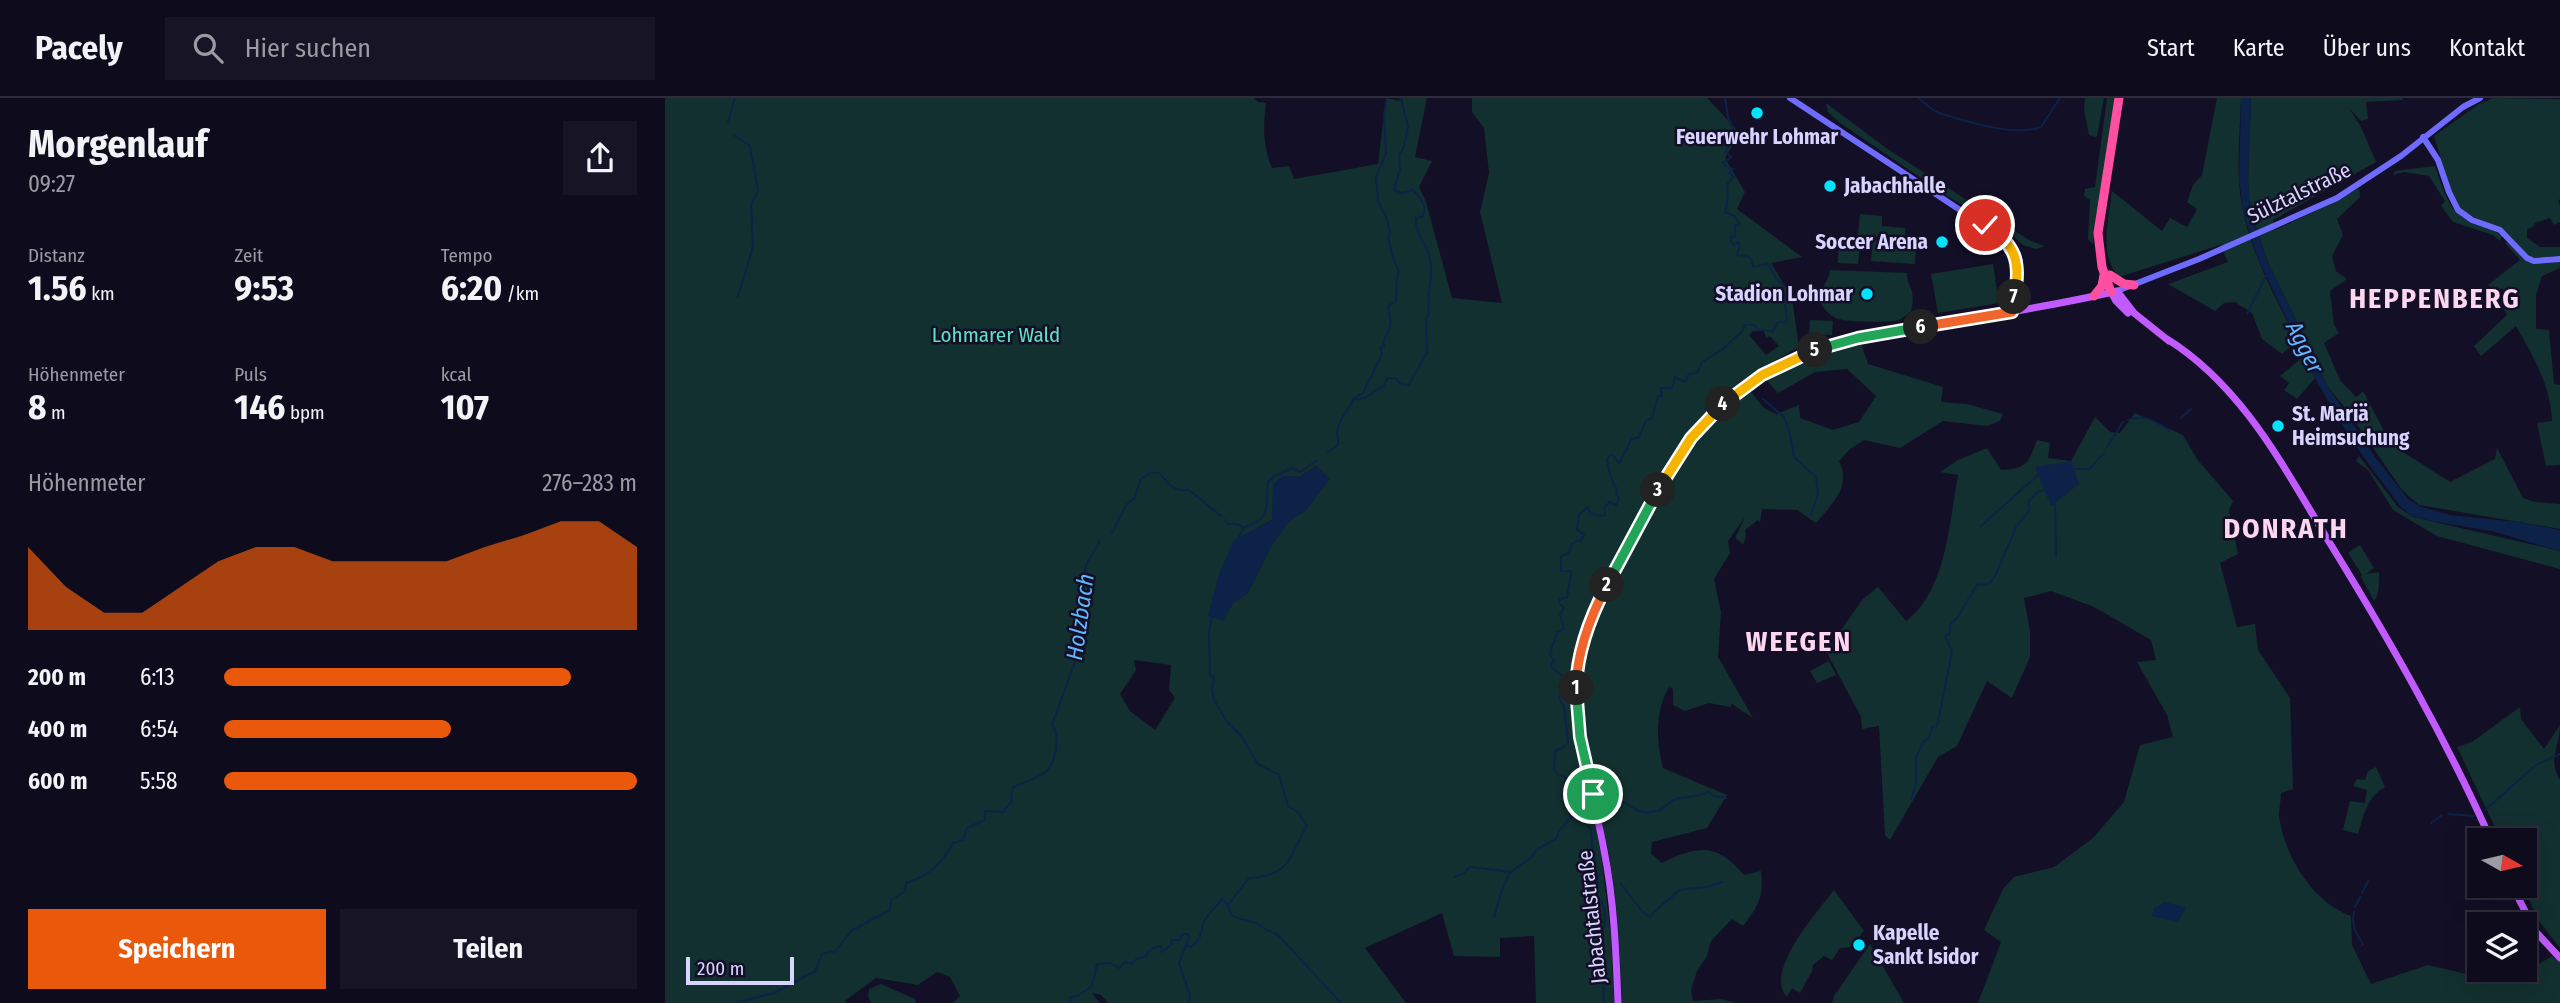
<!DOCTYPE html>
<html lang="de">
<head>
<meta charset="utf-8">
<style>
	body { margin:0; font-family:"Fira Sans Condensed",sans-serif; background:#171425; color:#f1f3f6; height:100vh; display:flex; flex-direction:column; font-size:26px; white-space:nowrap }
	* { box-sizing:border-box; margin:0 }
	p { font-size:23px; color:#9b9ba3 }
	.icon { flex:none; width:38px; height:38px; fill:none; stroke:currentColor; stroke-width:2; stroke-linecap:round; stroke-linejoin:round }
	.map { position:relative; flex:1; overflow:hidden }
	.drawer { display:flex; flex-direction:column; background:#0e0b1c; width:665px }
	.drawer>* { flex:none }
	.needle { width:46px; rotate:98deg }
	.controls { position:absolute; left:1802px; top:730px; display:grid; gap:14px }
	.controls a { display:grid; place-items:center; width:70px; height:70px; border-radius:0px; background:#0e0b1c; box-shadow:0 7px 28px #0002,0 0 0 2px #2e2b3b; font-size:35px }
	.scale { position:absolute; left:21px; bottom:18px; width:108px; box-sizing:border-box; padding-left:7px; border:4px solid #d9d4ff; border-top:0; font-size:19px; line-height:24px; white-space:nowrap; color:#d9d4ff; -webkit-text-stroke:5px #130f26; paint-order:stroke }
	.pin { position:absolute; display:grid; place-items:center; width:60px; height:60px; color:#fff; margin:-30px; border:4px solid #fff; border-radius:50%; box-shadow:0 2px 7px #0007 }
	.km { position:absolute; width:35px; height:35px; margin:-18px; border-radius:50%; background:#222; color:#fff; font-size:19px; line-height:35px; text-align:center }
	.round { display:grid; place-items:center; flex:none; width:74px; height:74px; border-radius:0px; background:#171425 }
	.overview { display:flex; align-items:center; justify-content:space-between; height:119px; padding:0 28px }
	h1 { font-size:38px; font-weight:700; line-height:52px }
	.metrics { display:grid; grid-template-columns:repeat(3,1fr); gap:10px; height:119px; padding:7px 28px }
	.metrics div { display:grid; align-content:center }
	.metrics b { font-size:35px; font-weight:700 }
	.metrics small { font-size:19px; font-weight:400 }
	.metrics p { font-size:19px }
	.chart { height:196px; padding:14px 28px }
	.chart p { display:flex; justify-content:space-between }
	.chart svg { width:100%; height:126px; margin-top:7px; fill:#ea580c; opacity:.7 }
	.primary-button { display:flex; gap:14px; margin-top:auto; padding:14px 28px }
	.primary-button a { flex:1; height:80px; border-radius:0px; background:#ea580c; color:#fff; font-size:28px; font-weight:700; line-height:80px; text-align:center }
	.primary-button a+a { background:#171425; color:#f1f3f6 }
	ul { padding:0 28px; list-style:none; font-size:23px }
	li { display:grid; grid-template-columns:112px 84px 1fr; align-items:center; height:52px }
	li i { height:18px; border-radius:9px; background:#ea580c }
	header { display:flex; align-items:center; gap:42px; box-sizing:border-box; height:98px; padding:0 35px; background:#0e0b1c; border-bottom:2px solid #2e2b3b }
	header strong { font-size:33px }
	nav { display:flex; gap:38px; margin-inline-start:auto; font-size:24px }
	.search { width:490px; height:63px; background:#171425; display:flex; align-items:center; gap:18px; box-sizing:border-box; padding:0 24px; border-radius:0px; color:#9b9ba3; font-size:26px }
	main { display:flex; flex:1; min-height:0 }
	.map>svg:first-child { display:block }
	.green { fill:#12302f; fill-rule:evenodd }
	.water { fill:#0c2248 }
	.lines { fill:none; stroke-linecap:round; stroke-linejoin:round }
	.stream { stroke:#0c2248; stroke-width:2 }
	.secondary { stroke:#6f6bff; stroke-width:6 }
	.primary { stroke:#c25bff; stroke-width:7 }
	.highway { stroke:#ff4fa3; stroke-width:9 }
	.split-1-casing { stroke:#fff; stroke-width:14 }
	.split-2-casing { stroke:#fff; stroke-width:14 }
	.split-3-casing { stroke:#fff; stroke-width:14 }
	.split-4-casing { stroke:#fff; stroke-width:14 }
	.split-5-casing { stroke:#fff; stroke-width:14 }
	.split-6-casing { stroke:#fff; stroke-width:14 }
	.split-7-casing { stroke:#fff; stroke-width:14 }
	.split-8-casing { stroke:#fff; stroke-width:14 }
	.split-1 { stroke:#22a559; stroke-width:9 }
	.split-2 { stroke:#f0652b; stroke-width:9 }
	.split-3 { stroke:#22a559; stroke-width:9 }
	.split-4 { stroke:#f5b400; stroke-width:9 }
	.split-5 { stroke:#f5b400; stroke-width:9 }
	.split-6 { stroke:#22a559; stroke-width:9 }
	.split-7 { stroke:#f0652b; stroke-width:9 }
	.split-8 { stroke:#f5b400; stroke-width:9 }
	.poi-dot { fill:#00e5ff; stroke:#130f26; stroke-width:2.5 }
	.labels { text-anchor:middle; dominant-baseline:central; stroke-width:5; stroke-linejoin:round; paint-order:stroke }
	.poi-label { font-size:21px; font-weight:bold; fill:#d9d4ff; stroke:#130f26; text-anchor:start }
	.street-label { font-size:21px; fill:#d9d4ff; stroke:#130f26 }
	.park-label { font-size:21px; fill:#5fe0c0; stroke:#130f26 }
	.water-label { font-size:23px; font-style:italic; fill:#62b6ff; stroke:#130f26 }
	.district-label { font-size:28px; font-weight:bold; letter-spacing:2px; fill:#ffd6f0; stroke:#130f26 }
</style>
</head>
<body>
<header>
<strong>Pacely</strong>
<div class="search"><svg class="icon" aria-label="search" viewBox="0 0 24 24"><circle cx="10" cy="10" r="6"/><path d="M15 15l6 6"/></svg>Hier suchen</div>
<nav><a>Start</a><a>Karte</a><a>Über uns</a><a>Kontakt</a></nav>
</header>
<main>
<section class="drawer">
<div class="overview"><div><h1>Morgenlauf</h1><p>09:27</p></div><a class="round"><svg class="icon" aria-label="share" viewBox="0 0 24 24"><path d="M12 15V3M7 8l5-5 5 5M5 13v7h14v-7"/></svg></a></div>
<div class="metrics">
<div><p>Distanz</p><b>1.56<small> km</small></b></div>
<div><p>Zeit</p><b>9:53</b></div>
<div><p>Tempo</p><b>6:20<small> /km</small></b></div>
</div>
<div class="metrics">
<div><p>Höhenmeter</p><b>8<small> m</small></b></div>
<div><p>Puls</p><b>146<small> bpm</small></b></div>
<div><p>kcal</p><b>107</b></div>
</div>
<div class="chart"><p><span>Höhenmeter</span>276–283 m</p>
<svg viewBox="0 0 160 44" preserveAspectRatio="none"><path d="M0 44V15L10 29L20 38L30 38L40 29L50 20L60 15L70 15L80 20L90 20L100 20L110 20L120 15L130 11L140 6L150 6L160 15V44z"/></svg>
</div>
<ul>
<li><b>200 m</b>6:13<i style="width:84%"></i></li>
<li><b>400 m</b>6:54<i style="width:55%"></i></li>
<li><b>600 m</b>5:58<i style="width:100%"></i></li>
</ul>
<div class="primary-button"><a>Speichern</a><a>Teilen</a></div>
</section>
<div class="map">
<svg width="1895" height="905" viewBox="0 0 1895 905">
	<rect width="100%" height="100%" fill="#130f26"/>
	<path class="green" d="M0,0H589L593,4L601,5C598,29 598,48 607,70L624,68L629,81L713,66L721,0L734,3L735,0H762L750,59L767,63L754,89L761,104L787,200L837,205L815,114L824,75L819,30L807,14V0H1042L1075,35L1060,60L1080,94L1072,111L1137,159L1106,165L1127,200L1134,249L1092,273L1059,298L1025,331L981,404L926,508L909,561L908,610L913,644L936,756L946,838L949,905H871L869,838L835,840V859L789,858L777,815L700,850L741,905H443L436,897L427,895L435,905H288L295,898L285,879L272,874L253,887L211,880L180,903L182,905H0ZM1088,233H1099L1101,240L1105,238L1114,248L1101,257L1084,237ZM651,368L664,381L641,412L624,423L608,445L582,496L569,504V443L607,422L618,378L635,379ZM469,562L506,567L504,592L510,600L490,632L465,613L455,596L471,572Z
		M1420,0H1439L1432,38L1430,39L1424,37L1419,12Z
		M1442,0H1450L1428,146L1423,141L1425,102L1419,98L1420,91L1430,89Z
		M1552,0H1576C1575,37 1570,77 1578,113C1587,158 1612,202 1632,243L1617,256L1597,241L1587,215L1570,204L1559,205L1550,213L1503,186L1563,164L1555,147L1454,179C1433,157 1444,120 1447,93L1497,133L1505,120L1522,129L1532,111L1522,104L1528,87L1537,77Z
		M1586,0H1738V2L1701,4L1703,21L1696,23L1684,10L1696,29L1711,64L1608,122L1610,132L1668,105L1694,90L1695,99L1672,121L1678,137L1667,158L1671,173L1682,181L1665,193L1669,227L1674,235L1659,245L1675,282L1691,299L1698,293L1718,331L1732,350L1785,384L1830,361L1832,350L1858,400L1869,404L1895,406V431L1754,407L1737,392L1685,316L1663,289L1603,164L1585,112L1583,82Z
		M1828,0L1895,1V101L1893,103L1895,107V124L1889,127L1885,120L1870,125L1868,129L1862,131V140L1875,149H1895V159L1887,158L1875,161L1864,158L1844,137L1796,112L1786,94L1769,38L1814,6Z
		M1161,5L1224,52L1364,142L1380,148L1371,151L1358,147L1349,139L1284,99L1175,25L1163,14Z
		M1770,68C1778,89 1782,114 1806,124C1816,129 1828,131 1837,138L1835,143L1828,137L1788,124L1776,108L1780,103L1764,78L1739,74L1728,77L1730,73Z
		M1195,116L1217,118V128L1240,130V141L1193,137Z
		M1208,142L1251,145L1250,166L1206,163Z
		M1843,144L1861,161L1895,163V170L1877,178L1871,197V231L1884,232L1889,286L1895,287V367L1881,368L1872,325L1887,323C1886,288 1868,258 1851,228L1816,258L1809,248L1842,217L1837,207L1844,201L1837,190L1829,194L1823,187L1855,162L1840,145Z
		M1174,145L1195,147L1193,166L1173,165Z
		M1328,166L1334,205L1273,215L1266,176Z
		M1165,172L1242,175C1241,189 1252,190 1246,213C1242,216 1238,221 1233,222C1224,225 1182,224 1173,221C1167,219 1160,213 1157,207C1151,192 1164,185 1165,172Z
		M1145,222L1168,223L1167,237L1144,236Z
		M1196,245L1203,266L1278,289L1276,304L1302,306L1338,316L1335,323L1322,328L1278,323L1235,350L1199,342L1185,351L1174,363C1187,389 1167,406 1151,425L1132,412L1097,411L1095,424L1093,422L1080,432L1081,439L1078,446L1070,440L1080,419L1063,443L1065,455L1049,481L1056,514L1053,559L1088,620L1067,606L1065,609L1044,605L1020,613L1008,607V591L1004,589C990,613 991,643 998,670L1062,697L1042,730L987,744L986,756L997,765C1033,747 1052,745 1079,777L1096,773C1099,799 1094,807 1078,828L1067,821L1046,843L1042,858L1032,873L1026,892L1028,903L1056,901L1072,905H957C955,857 953,810 945,762C934,697 907,631 917,563C923,524 962,455 982,419C1013,365 1032,329 1085,293L1099,310L1111,316L1134,307L1135,320L1168,332L1194,324L1211,298L1182,271L1150,274L1113,295L1101,282L1147,259Z
		M1639,258L1650,280L1632,301L1619,292L1624,285L1615,278Z
		M1470,315L1518,337L1532,361L1568,403L1564,412L1573,456L1555,465L1572,529L1590,526L1593,552L1625,600L1628,691L1616,695C1616,702 1614,711 1614,718C1619,757 1647,804 1686,818L1687,847L1706,886L1763,867L1823,881L1852,879L1887,858L1895,864V905H1313L1336,844L1319,832L1338,791L1349,779L1389,769L1428,740L1459,704L1475,647L1508,639L1502,617L1472,564L1491,562L1486,542L1429,509L1386,493L1359,500L1365,533V559L1347,600L1322,583L1292,648L1273,659L1225,742L1220,737L1214,628L1197,631L1196,619L1161,553L1198,501L1213,489L1241,523C1282,492 1284,424 1293,377L1275,374L1293,362L1322,350L1336,372C1362,371 1363,365 1372,342L1385,345L1383,360L1406,363L1430,319L1445,334L1455,335Z
		M1694,358L1733,409L1748,419L1895,453V471L1772,438L1728,412L1703,372L1691,363Z
		M1695,447L1709,470L1701,476L1714,474C1714,482 1715,497 1709,503L1696,479L1697,477L1683,455Z
		M1164,563L1171,577L1152,585L1145,573Z
		M1855,609L1856,621L1879,651L1895,627C1895,650 1882,660 1895,682V850L1873,822L1858,788H1860V742H1836L1792,649L1807,644Z
		M1711,669L1720,689C1702,699 1699,717 1693,736L1678,732L1685,703L1700,705L1702,692L1688,688L1692,681L1700,682L1703,673Z
		M1169,792L1199,833L1186,849L1175,850L1167,862L1159,858L1148,867L1147,873L1135,895L1127,890L1122,899C1098,874 1153,813 1169,792Z
		M1205,846L1239,905H1167L1169,898Z
		M216,886L250,901L251,905H206L203,899L204,891Z"/>
	<path class="water" d="M1576,0H1586L1583,82L1585,112L1603,164L1663,289L1713,363L1743,401L1756,409L1785,417L1854,424L1895,432V453L1826,433L1766,423L1747,418L1737,410L1705,368L1674,322L1650,280L1593,161L1578,114L1574,81Z
		M1406,363L1414,386L1386,408L1370,369Z
		M651,368L665,381L641,412L624,424L608,445L582,496L569,504L558,523L543,518L554,476L569,442L607,422L608,386L618,378L635,379Z
		M1500,804L1521,810L1513,824L1487,818L1489,810Z"/>
	<g class="lines">
		<path class="stream" d="M1254,0C1260,6 1268,14 1277,16C1303,24 1351,39 1376,29L1395,0
			M63,24L70,0
			M69,37L85,48L93,93L86,107L88,148L73,199
			M1582,216L1602,176
			M689,300L698,295L717,256L715,250L719,249L718,243C728,227 726,225 723,208L731,203C732,193 730,181 734,173L729,163L723,139L725,133L722,121L713,103L711,79L721,55L719,16L722,0
			M688,301C702,304 707,292 719,288L722,280H730L736,286L744,287L762,254L761,221L764,216C761,198 769,178 765,161C762,145 750,138 751,120L757,119C764,109 755,99 748,92L737,95L729,92L735,71L734,57L739,49L743,28L736,0
			M1098,301L1119,319L1125,336L1129,359L1151,379L1153,396L1146,417
			M1516,320L1526,311
			M1463,322C1479,316 1490,323 1504,332
			M1442,349L1458,324
			M663,354L673,347C674,343 672,339 672,335C673,322 683,313 688,302
			M1409,371H1424L1439,355
			M1390,405L1391,459
			M560,422L563,426H573L577,429
			M1316,428L1373,377
			M447,435L461,407L469,401L476,381L485,375H494C504,386 508,394 524,392L556,418
			M573,440L580,429C608,420 600,406 603,384L608,379L627,370L635,374L651,363
			M907,694L899,678L893,677L889,671L890,653L899,649L903,644L899,608L894,601L895,595L900,592V580L886,569V565L889,564L885,556L892,534L899,531L895,517L899,510L894,505V502L902,499L906,476L905,473H896V459L904,454L906,447L913,442L916,443L919,437L912,431L914,417L923,409L925,416L940,418V408L945,404L951,407L954,400L951,396L952,392L946,380L942,362L945,357L949,358L953,365L955,364L966,342L974,339L981,323L987,320L993,298H997L996,290H1007L1010,279L1020,284L1024,276L1032,275L1037,264L1058,251L1077,233L1080,227H1089L1094,232L1108,233L1113,224H1121L1122,221L1117,185L1112,182L1103,166L1088,169L1087,162L1082,158L1072,157L1075,146L1073,144L1069,147L1066,143V139L1070,138V127L1073,128L1074,126L1070,118L1060,114C1063,106 1063,95 1062,86L1069,79L1064,75L1068,71L1062,69L1058,65L1066,59L1061,54L1069,33L1063,19L1060,0
			M921,697L911,700L914,708L919,711L922,727L926,731L929,772L933,778L932,793L927,791L925,796L928,801L936,802C945,824 937,821 938,840C938,853 938,860 930,871L938,884L939,905
			M934,697C939,699 945,699 950,701C969,706 969,718 992,713C1000,711 1004,703 1011,701C1022,699 1034,698 1044,694L1049,698L1061,700
			M1246,701L1251,686V660L1258,644L1264,640L1267,629L1272,628L1287,554L1280,538L1285,535V527L1292,520L1312,487L1324,486L1330,478L1352,427L1365,412L1363,404L1371,395L1380,391
			M1820,712L1871,667L1895,656
			M1784,716L1809,718
			M1766,725L1777,717
			M789,779L799,775L805,769L846,774L869,757L871,752L891,741L894,733L915,709
			M956,786L977,813L985,819C994,808 1004,802 1014,792L1042,789L1057,784
			M1697,795L1703,783
			M563,807C565,822 573,820 585,823C591,824 597,829 602,832
			M1690,809L1695,799
			M1689,814C1686,826 1691,836 1698,846L1696,848
			M829,819C834,804 836,789 845,775
			M603,832L613,837L676,905
			M521,847L514,865L525,897L524,905
			M70,905L109,895L150,873L157,856L171,853L186,833L225,812L226,802L240,793L241,785C263,778 277,766 288,745L298,742L302,730L320,722V713L338,714L347,703L346,697L348,689C371,680 389,677 391,649C392,640 393,635 387,627L412,558L408,539L412,534L421,467L435,443
			M405,905V900L414,897L427,888L432,866L446,865L454,870L460,864L466,866L473,860L480,859C483,853 488,849 496,848L497,854L507,846L506,842H514L518,836H522L524,840L521,847L526,849C537,842 535,835 539,824C542,817 552,808 557,801L563,807L584,780C625,778 624,759 642,728L634,715L623,708L614,677L593,666L577,639L563,625L550,604L547,593L549,580L545,577L544,534L547,518"/>
		<path class="secondary" d="M1125,0L1339,141L1353,156L1355,163L1353,213
			M1758,39L1773,62L1784,94L1793,112L1807,122L1835,132L1862,160L1869,163L1895,161
			M1452,193L1534,161L1672,100L1736,58L1798,9L1815,0
			M1347,214L1351,188"/>
		<path class="primary" d="M1446,194L1451,203L1463,215
			M1502,241C1579,289 1620,372 1666,447C1725,543 1780,639 1826,742
			M1847,788L1871,834L1895,860
			M953,905C951,853 949,802 939,752C929,698 911,644 911,589C911,532 944,481 971,432C995,388 1018,344 1054,309C1114,253 1186,241 1263,228C1326,217 1389,208 1452,193L1469,215L1504,243"/>
		<path class="highway" d="M1445,177L1459,186L1469,187
			M1446,194L1437,169L1433,135L1454,0
			M1429,198L1437,188L1439,177"/>
	</g>
	<g class="lines">
		<defs>
			<path id="split-1" d="M911,590L915,639L928,696"/>
			<path id="split-2" d="M911,590C912,553 925,519 942,487"/>
			<path id="split-3" d="M942,487L993,392"/>
			<path id="split-4" d="M993,392L1026,340L1058,306"/>
			<path id="split-5" d="M1058,306L1097,277L1150,252"/>
			<path id="split-6" d="M1150,252L1193,240L1256,229"/>
			<path id="split-7" d="M1256,229L1347,214L1349,199"/>
			<path id="split-8" d="M1320,127C1350,145 1357,164 1349,199"/>
		</defs>
		<use href="#split-1" class="split-1-casing"/>
		<use href="#split-2" class="split-2-casing"/>
		<use href="#split-3" class="split-3-casing"/>
		<use href="#split-4" class="split-4-casing"/>
		<use href="#split-5" class="split-5-casing"/>
		<use href="#split-6" class="split-6-casing"/>
		<use href="#split-7" class="split-7-casing"/>
		<use href="#split-8" class="split-8-casing"/>
		<use href="#split-1" class="split-1"/>
		<use href="#split-2" class="split-2"/>
		<use href="#split-3" class="split-3"/>
		<use href="#split-4" class="split-4"/>
		<use href="#split-5" class="split-5"/>
		<use href="#split-6" class="split-6"/>
		<use href="#split-7" class="split-7"/>
		<use href="#split-8" class="split-8"/>
	</g>
	<g class="poi-dot">
		<circle cx="1092" cy="15" r="7"/>
		<circle cx="1165" cy="88" r="7"/>
		<circle cx="1277" cy="144" r="7"/>
		<circle cx="1202" cy="196" r="7"/>
		<circle cx="1613" cy="328" r="7"/>
		<circle cx="1194" cy="847" r="7"/>
	</g>
	<g class="labels">
		<g class="poi-label">
			<text x="1092" y="39" text-anchor="middle">Feuerwehr Lohmar</text>
			<text x="1179" y="88">Jabachhalle</text>
			<text x="1263" y="144" text-anchor="end">Soccer Arena</text>
			<text x="1188" y="196" text-anchor="end">Stadion Lohmar</text>
			<text x="1627" y="316">St. Mariä<tspan x="1627" dy="24">Heimsuchung</tspan></text>
			<text x="1208" y="835">Kapelle<tspan x="1208" dy="24">Sankt Isidor</tspan></text>
		</g>
		<g class="street-label">
			<text transform="translate(1634 95) rotate(-26)">Sülztalstraße</text>
			<text transform="translate(927 819) rotate(-96)">Jabachtalstraße</text>
		</g>
		<g class="park-label">
			<text x="331" y="237">Lohmarer Wald</text>
		</g>
		<g class="water-label">
			<text transform="translate(1640 249) rotate(63)">Agger</text>
			<text transform="translate(415 519) rotate(-82)">Holzbach</text>
		</g>
		<g class="district-label">
			<text x="1770" y="200">HEPPENBERG</text>
			<text x="1621" y="430">DONRATH</text>
			<text x="1134" y="543">WEEGEN</text>
		</g>
	</g>
</svg>
<div class="controls">
<a><svg class="needle" viewBox="-14 -14 28 28"><path d="M0-13l5 13h-10z" fill="#e53935"/><path d="M0 13l5-13h-10z" fill="#9b9ba3"/></svg></a>
<a><svg class="icon" aria-label="layers" viewBox="0 0 24 24"><path d="M12 4l9 5-9 5-9-5zM3 14l9 5 9-5"/></svg></a>
</div>
<div class="scale">200 m</div>
<div class="pin" style="left:928px;top:696px;background:#1e9e55"><svg class="icon" aria-label="arrive" viewBox="0 0 24 24"><path d="M6 21V4h12l-3 4 3 4H6"/></svg></div>
<div class="pin" style="left:1320px;top:127px;background:#d93025"><svg class="icon" aria-label="check" viewBox="0 0 24 24"><path d="M5 12l5 5 9-10"/></svg></div>
<b class="km" style="left:911px;top:590px">1</b>
<b class="km" style="left:942px;top:487px">2</b>
<b class="km" style="left:993px;top:392px">3</b>
<b class="km" style="left:1058px;top:306px">4</b>
<b class="km" style="left:1150px;top:252px">5</b>
<b class="km" style="left:1256px;top:229px">6</b>
<b class="km" style="left:1349px;top:199px">7</b>
</div>
</main>
</body>
</html>
